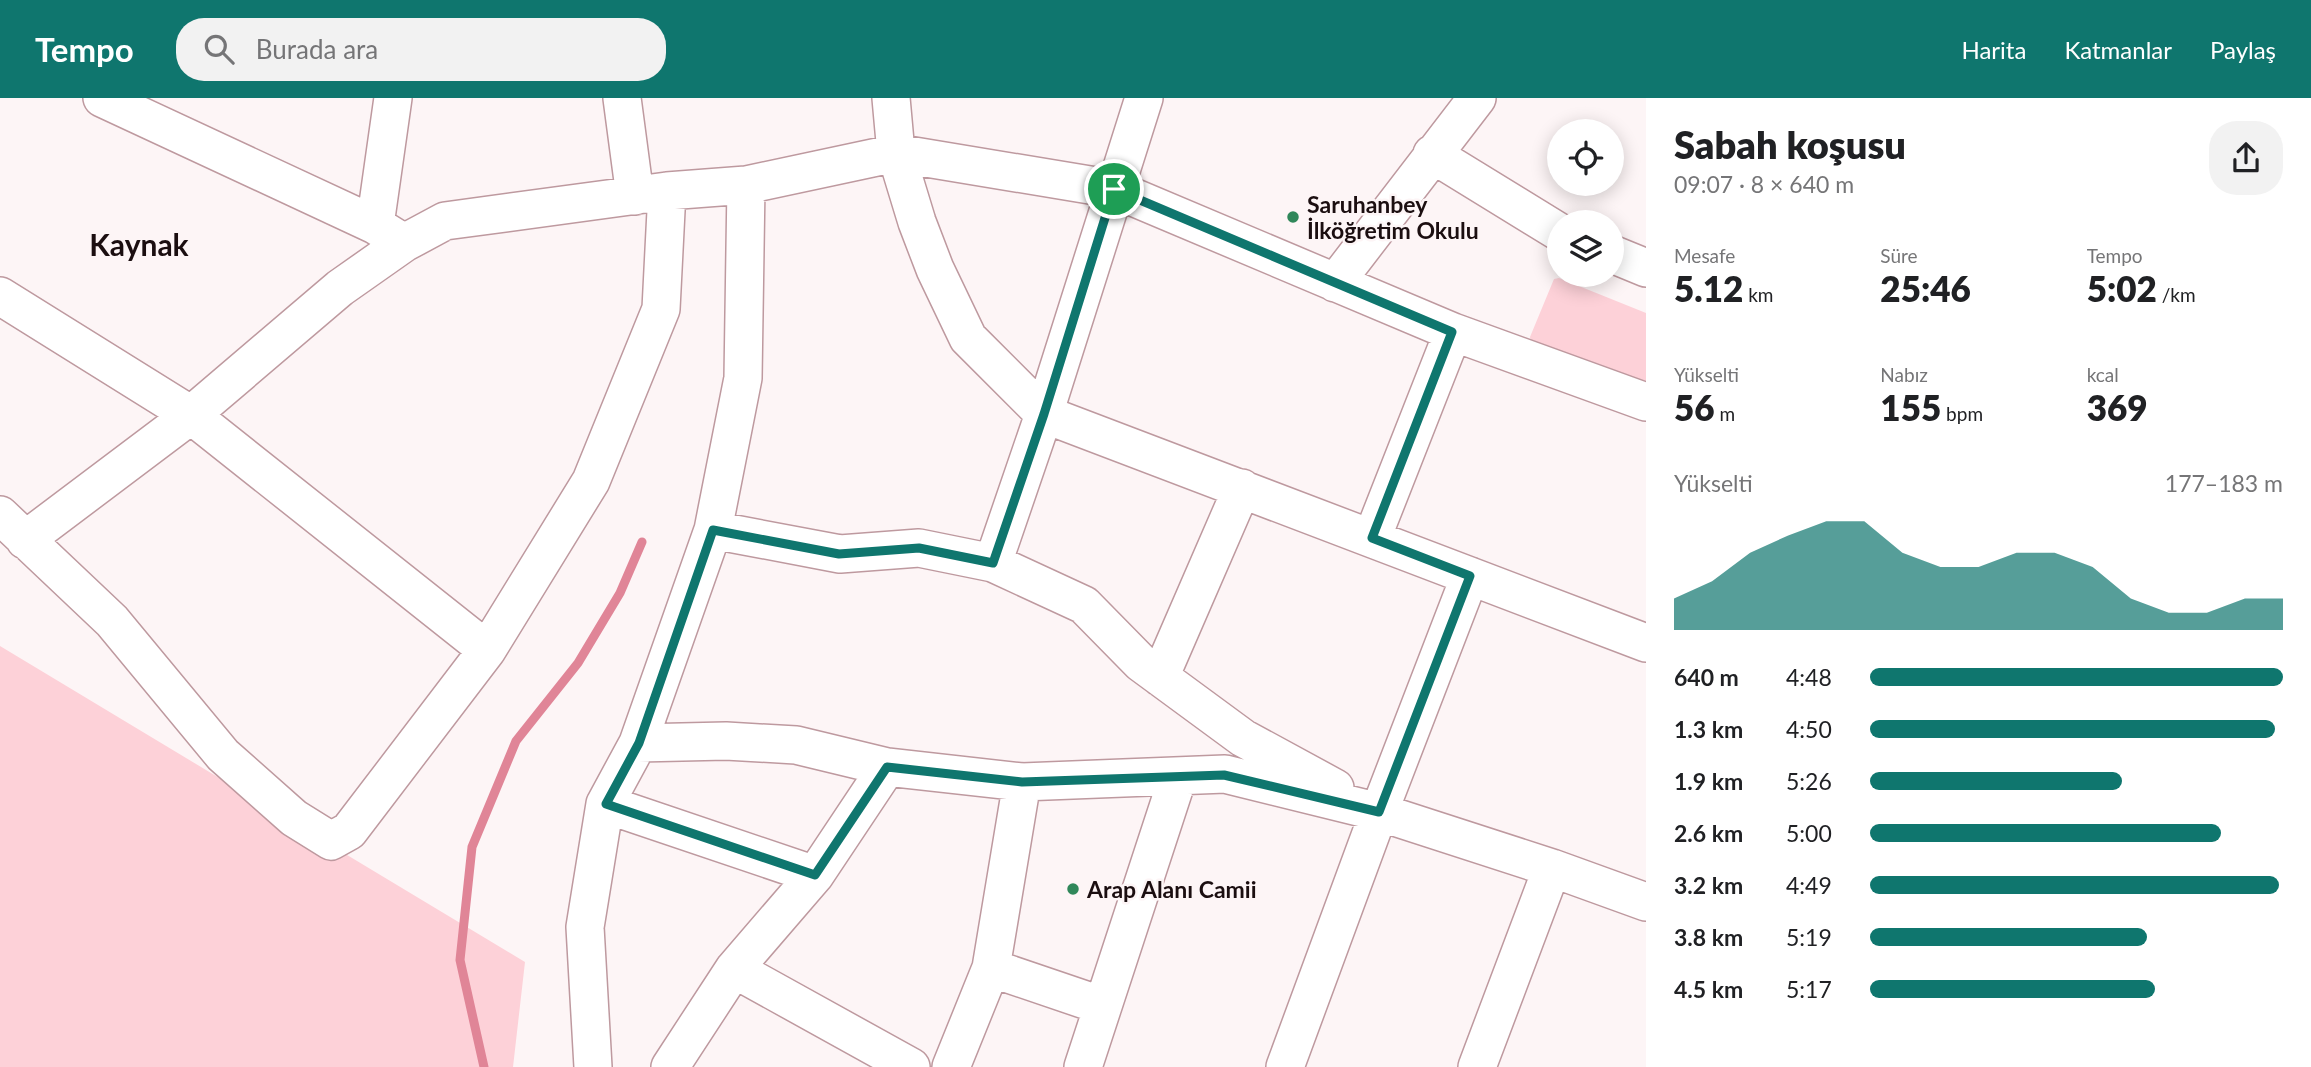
<!DOCTYPE html>
<html lang="tr">
<head>
<meta charset="utf-8">
<style>
	body { margin:0; font-family:Lato,sans-serif; background:#f2f2f2; color:#202124; height:100vh; display:flex; flex-direction:column; font-size:26px; white-space:nowrap }
	* { box-sizing:border-box; margin:0 }
	p { font-size:23px; color:#757577 }
	.icon { flex:none; width:38px; height:38px; fill:none; stroke:currentColor; stroke-width:2; stroke-linecap:round; stroke-linejoin:round }
	.map { position:relative; flex:1; overflow:hidden }
	.details { display:flex; flex-direction:column; background:#fff; width:665px }
	.details>* { flex:none }
	.buttons { position:absolute; left:1547px; top:21px; display:grid; gap:14px }
	.buttons a { display:grid; place-items:center; width:77px; height:77px; border-radius:50%; background:#fff; box-shadow:0 4px 18px #0003; font-size:35px }
	.pin { position:absolute; display:grid; place-items:center; width:60px; height:60px; color:#fff; margin:-30px; border:4px solid #fff; border-radius:50%; box-shadow:0 2px 7px #0007 }
	.round { display:grid; place-items:center; flex:none; width:74px; height:74px; border-radius:28px; background:#f2f2f2 }
	.summary { display:flex; align-items:center; justify-content:space-between; height:119px; padding:0 28px }
	h1 { font-size:38px; font-weight:800; line-height:52px }
	.metrics { display:grid; grid-template-columns:repeat(3,1fr); gap:10px; height:119px; padding:7px 28px }
	.metrics div { display:grid; align-content:center }
	.metrics b { font-size:35px; font-weight:800 }
	.metrics small { font-size:19px; font-weight:400 }
	.metrics p { font-size:19px }
	.chart { height:196px; padding:14px 28px }
	.chart p { display:flex; justify-content:space-between }
	.chart svg { width:100%; height:126px; margin-top:7px; fill:#0f766e; opacity:.7 }
	ul { padding:0 28px; list-style:none; font-size:23px }
	li { display:grid; grid-template-columns:112px 84px 1fr; align-items:center; height:52px }
	li i { height:18px; border-radius:9px; background:#0f766e }
	header { display:flex; align-items:center; gap:42px; box-sizing:border-box; height:98px; padding:0 35px; background:#0f766e; color:#fff }
	header strong { font-size:33px }
	nav { display:flex; gap:38px; margin-inline-start:auto; font-size:24px }
	.search { width:490px; height:63px; background:#f2f2f2; display:flex; align-items:center; gap:18px; box-sizing:border-box; padding:0 24px; border-radius:28px; color:#757577; font-size:26px }
	main { display:flex; flex:1; min-height:0 }
	.map>svg:first-child { display:block }
	.green { fill:#fdd1d8 }
	.lines { fill:none; stroke-linecap:round; stroke-linejoin:round }
	.stream { stroke:#e08597; stroke-width:9 }
	.minor-casing { stroke:#be999f; stroke-width:40 }
	.minor { stroke:#fff; stroke-width:37 }
	.route-casing { stroke:#fff; stroke-width:14 }
	.route { stroke:#0f766e; stroke-width:9 }
	.poi-dot { fill:#30875a; stroke:#fdf5f6; stroke-width:2.5 }
	.labels { text-anchor:middle; dominant-baseline:central; stroke-width:5; stroke-linejoin:round; paint-order:stroke }
	.poi-label { font-size:23px; font-weight:bold; fill:#1b0e10; stroke:#fdf5f6; text-anchor:start }
	.district-label { font-size:30px; font-weight:bold; fill:#1b0e10; stroke:#fdf5f6 }
</style>
</head>
<body>
<header>
<strong>Tempo</strong>
<div class="search"><svg class="icon" aria-label="search" viewBox="0 0 24 24"><circle cx="10" cy="10" r="6"/><path d="M15 15l6 6"/></svg>Burada ara</div>
<nav><a>Harita</a><a>Katmanlar</a><a>Paylaş</a></nav>
</header>
<main>
<div class="map">
<svg width="1646" height="969" viewBox="0 0 1646 969">
	<rect width="100%" height="100%" fill="#fdf5f6"/>
	<path class="green" d="M1559,180L1646,215V286L1531,244L1530,239L1554,181Z
		M0,548L525,864L513,969H0Z"/>
	<g class="lines">
		<path class="stream" d="M484,969L460,862L472,749L516,643L578,565L620,495L642,444"/>
		<defs>
			<path id="minor" d="M102,0L375,127L404,145
				M622,0L635,98
				M891,0L896,55L917,124L935,171L968,240L1044,316L1646,545
				M1432,56L1559,134
				M375,127L393,0
				M1612,156L1646,170
				M1335,185L1477,0
				M0,198L191,317L487,552
				M0,417L112,523L223,657L294,720L331,743L349,733L487,552L591,383L661,211L667,93
				M713,432L840,456L919,450L993,465L1084,507L1141,565L1243,640L1335,690
				M1372,440L1453,234
				M25,442L191,317L340,190L404,145L445,123L667,93L746,87L896,55L1114,91L1453,234L1646,304
				M993,465L1044,316L1144,0
				M1160,579L1242,390
				M638,645L726,643L796,647L887,669L1022,684L1225,676L1379,714L1552,770L1646,804
				M605,706L815,777
				M991,870L1103,908
				M734,871L911,969
				M593,969L585,829L605,706L638,645L713,432L743,280L746,87
				M670,969L734,871L815,777L887,669
				M951,969L991,870L1022,684
				M1083,969L1178,679
				M1285,969L1379,714L1470,478
				M1477,969L1552,770"/>
		</defs>
		<use href="#minor" class="minor-casing"/>
		<use href="#minor" class="minor"/>
	</g>
	<g class="lines">
		<defs>
			<path id="route" d="M1114,91L1452,234L1372,440L1470,478L1379,714L1224,677L1022,684L887,669L815,777L606,706L639,645L713,432L839,456L919,450L993,465L1044,316Z"/>
		</defs>
		<use href="#route" class="route-casing"/>
		<use href="#route" class="route"/>
	</g>
	<g class="poi-dot">
		<circle cx="1293" cy="119" r="7"/>
		<circle cx="1073" cy="791" r="7"/>
	</g>
	<g class="labels">
		<g class="poi-label">
			<text x="1307" y="106">Saruhanbey<tspan x="1307" dy="26">İlköğretim Okulu</tspan></text>
			<text x="1087" y="791">Arap Alanı Camii</text>
		</g>
		<g class="district-label">
			<text x="139" y="146">Kaynak</text>
		</g>
	</g>
</svg>
<div class="buttons">
<a><svg class="icon" aria-label="locate" viewBox="0 0 24 24"><circle cx="12" cy="12" r="6"/><path d="M12 2v4M12 18v4M2 12h4M18 12h4"/></svg></a>
<a><svg class="icon" aria-label="layers" viewBox="0 0 24 24"><path d="M12 4l9 5-9 5-9-5zM3 14l9 5 9-5"/></svg></a>
</div>
<div class="pin" style="left:1114px;top:91px;background:#1e9e55"><svg class="icon" aria-label="arrive" viewBox="0 0 24 24"><path d="M6 21V4h12l-3 4 3 4H6"/></svg></div>
</div>
<section class="details">
<div class="summary"><div><h1>Sabah koşusu</h1><p>09:07 · 8 × 640 m</p></div><a class="round"><svg class="icon" aria-label="share" viewBox="0 0 24 24"><path d="M12 15V3M7 8l5-5 5 5M5 13v7h14v-7"/></svg></a></div>
<div class="metrics">
<div><p>Mesafe</p><b>5.12<small> km</small></b></div>
<div><p>Süre</p><b>25:46</b></div>
<div><p>Tempo</p><b>5:02<small> /km</small></b></div>
</div>
<div class="metrics">
<div><p>Yükselti</p><b>56<small> m</small></b></div>
<div><p>Nabız</p><b>155<small> bpm</small></b></div>
<div><p>kcal</p><b>369</b></div>
</div>
<div class="chart"><p><span>Yükselti</span>177–183 m</p>
<svg viewBox="0 0 160 44" preserveAspectRatio="none"><path d="M0 44V33L10 27L20 17L30 11L40 6L50 6L60 17L70 22L80 22L90 17L100 17L110 22L120 33L130 38L140 38L150 33L160 33V44z"/></svg>
</div>
<ul>
<li><b>640 m</b>4:48<i style="width:100%"></i></li>
<li><b>1.3 km</b>4:50<i style="width:98%"></i></li>
<li><b>1.9 km</b>5:26<i style="width:61%"></i></li>
<li><b>2.6 km</b>5:00<i style="width:85%"></i></li>
<li><b>3.2 km</b>4:49<i style="width:99%"></i></li>
<li><b>3.8 km</b>5:19<i style="width:67%"></i></li>
<li><b>4.5 km</b>5:17<i style="width:69%"></i></li>
</ul>
</section>
</main>
</body>
</html>
